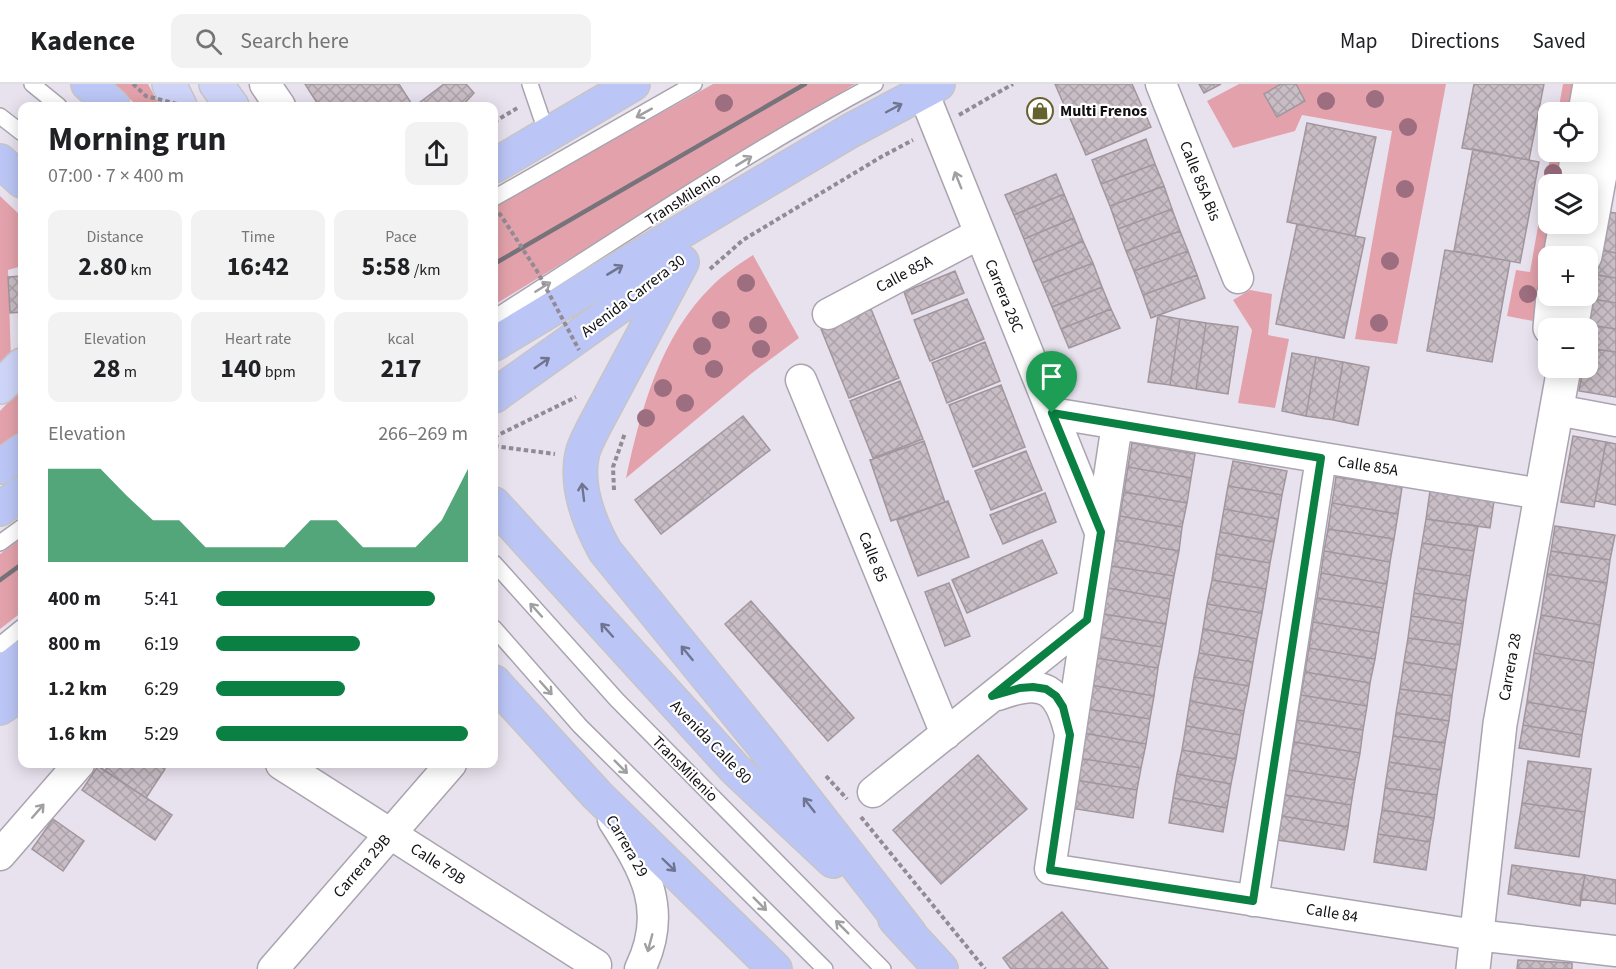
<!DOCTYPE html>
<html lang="en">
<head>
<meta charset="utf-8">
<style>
	body { margin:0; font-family:"Source Sans 3",sans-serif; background:#f2f2f2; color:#202124; height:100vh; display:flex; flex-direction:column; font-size:22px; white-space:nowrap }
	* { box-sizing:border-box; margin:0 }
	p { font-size:20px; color:#757577 }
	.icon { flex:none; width:33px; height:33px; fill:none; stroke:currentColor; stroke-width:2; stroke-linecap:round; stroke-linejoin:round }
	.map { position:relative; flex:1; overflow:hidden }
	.panel { position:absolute; left:18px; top:18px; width:480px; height:666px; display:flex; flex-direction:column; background:#fff; border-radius:12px; box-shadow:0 3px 15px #0003 }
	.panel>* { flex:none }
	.buttons { position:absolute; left:1538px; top:18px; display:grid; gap:12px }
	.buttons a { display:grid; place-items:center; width:60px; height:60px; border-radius:12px; background:#fff; box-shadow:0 3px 15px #0003; font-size:30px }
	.pin { position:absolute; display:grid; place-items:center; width:51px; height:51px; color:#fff; margin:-62px -26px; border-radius:50% 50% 50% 0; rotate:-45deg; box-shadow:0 0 6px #0007 }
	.pin .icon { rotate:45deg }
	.round { display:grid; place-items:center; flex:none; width:63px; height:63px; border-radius:12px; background:#f2f2f2 }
	.headline { display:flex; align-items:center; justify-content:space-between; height:102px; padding:0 30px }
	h1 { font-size:33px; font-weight:700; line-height:45px }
	.stats { display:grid; grid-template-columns:repeat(3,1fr); gap:9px; height:102px; padding:6px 30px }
	.stats div { display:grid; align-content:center; border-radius:12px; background:#f2f2f2; text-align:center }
	.stats b { font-size:26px; font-weight:700 }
	.stats small { font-size:16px; font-weight:400 }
	.stats p { font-size:16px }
	.chart { height:168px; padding:12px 30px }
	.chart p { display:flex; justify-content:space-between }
	.chart svg { width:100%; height:108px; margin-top:6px; fill:#0b8043; opacity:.7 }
	ul { padding:0 30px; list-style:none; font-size:20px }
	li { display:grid; grid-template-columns:96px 72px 1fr; align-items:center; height:45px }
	li i { height:15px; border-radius:8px; background:#0b8043 }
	header { display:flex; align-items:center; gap:36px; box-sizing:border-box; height:84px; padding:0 30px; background:#fff; border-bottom:2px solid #e0e0e0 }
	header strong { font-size:28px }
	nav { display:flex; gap:33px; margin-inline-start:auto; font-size:21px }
	.search { width:420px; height:54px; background:#f2f2f2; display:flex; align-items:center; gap:15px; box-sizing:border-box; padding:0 21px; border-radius:12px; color:#757577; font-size:22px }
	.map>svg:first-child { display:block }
	.grass { fill:#e3a2ab }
	.building { fill:url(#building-cross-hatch); stroke:#a1969d; stroke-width:1.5 }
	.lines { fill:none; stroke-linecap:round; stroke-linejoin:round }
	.service-casing { stroke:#a9a4af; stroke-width:18 }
	.minor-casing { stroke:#a9a4af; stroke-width:33 }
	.tertiary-casing { stroke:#a9a4af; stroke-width:36 }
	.primary-casing { stroke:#c6c5c6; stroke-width:36 }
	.trunk-casing { stroke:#c6c5c6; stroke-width:36 }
	.path { stroke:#908b94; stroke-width:4; stroke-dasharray:4.5 3; stroke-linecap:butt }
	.service { stroke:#fff; stroke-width:15 }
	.minor { stroke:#fff; stroke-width:30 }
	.tertiary { stroke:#fff; stroke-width:33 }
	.primary { stroke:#cdd4f8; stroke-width:33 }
	.trunk { stroke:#bcc6f6; stroke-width:33 }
	.rail { stroke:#77737b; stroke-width:4.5 }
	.path-bridge { stroke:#908b94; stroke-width:4; stroke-dasharray:4.5 3; stroke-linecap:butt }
	.tree { fill:#9c6e7f }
	.oneway { stroke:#6f7490 }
	.oneway2 { stroke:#a09fa1 }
	.route-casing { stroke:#fff; stroke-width:12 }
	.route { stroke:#0b8043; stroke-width:8 }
	.labels { text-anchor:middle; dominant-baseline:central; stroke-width:4.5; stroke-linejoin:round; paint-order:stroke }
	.poi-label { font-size:16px; font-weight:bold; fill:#110f13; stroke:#fff; text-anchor:start }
	.street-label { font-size:16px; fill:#110f13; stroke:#fff }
</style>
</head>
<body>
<header>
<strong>Kadence</strong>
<div class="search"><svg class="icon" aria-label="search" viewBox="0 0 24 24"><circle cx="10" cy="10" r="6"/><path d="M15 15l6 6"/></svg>Search here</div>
<nav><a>Map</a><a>Directions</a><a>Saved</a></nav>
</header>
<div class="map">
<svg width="1616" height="885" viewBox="0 0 1616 885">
	<defs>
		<pattern id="building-cross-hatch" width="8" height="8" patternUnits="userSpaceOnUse" patternTransform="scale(1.5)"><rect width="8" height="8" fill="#c8bdc4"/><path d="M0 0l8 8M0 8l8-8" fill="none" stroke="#aba1a8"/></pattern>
	</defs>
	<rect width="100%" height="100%" fill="#e8e2ee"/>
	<path class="grass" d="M112,0H148L160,22H138Z
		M713,0H855L494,221V122Z
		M1239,0H1446L1397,260L1355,255L1392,47L1302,31L1295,47L1233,64L1207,17Z
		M1563,0H1575L1570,28H1558Z
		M1551,68H1563L1557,100H1548V140H1550L1533,237L1507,232L1516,186L1530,188Z
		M0,112L22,133V182L8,186L11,276L0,287Z
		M753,171L799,254L752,289L626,394C641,325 660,253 712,202C724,190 739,180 753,171Z
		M1250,206L1272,210L1268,251L1289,255L1275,324L1238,319L1252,246L1233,216Z
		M22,304V355L0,372V327Z
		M22,454V528L0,545V470Z"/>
	<path class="building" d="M305,0H399L411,19L405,22H319Z
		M444,0H466L474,9L462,22H415Z
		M1055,0H1132L1151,43L1086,71Z
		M1199,0H1221L1204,9Z
		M1281,0H1296L1305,17L1277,33L1264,10Z
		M1474,0H1544L1529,76L1462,64Z
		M1307,39L1376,53L1355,152L1287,138Z
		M1146,55L1155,80L1101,100L1092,76Z
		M1473,65L1539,78L1520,179L1454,167Z
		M1155,80L1164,102L1110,122L1101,100Z
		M1056,90L1064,110L1014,131L1005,111Z
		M1164,102L1172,125L1118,145L1110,122Z
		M1064,110L1074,134L1024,155L1014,131Z
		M1172,125L1180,147L1126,167L1118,145Z
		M1607,128L1616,129V169L1600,166Z
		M1074,134L1083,157L1033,178L1024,155Z
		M1297,140L1365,154L1344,254L1276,240Z
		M1180,147L1188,167L1134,187L1126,167Z
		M1083,157L1093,179L1042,199L1033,178Z
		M1445,166L1510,177L1492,278L1427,267Z
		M1600,166L1616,169V194L1597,191Z
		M1188,167L1197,191L1143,211L1134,187Z
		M1093,179L1102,203L1052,223L1042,199Z
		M955,187L964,209L912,230L904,208Z
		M1197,191L1205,214L1151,234L1143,211Z
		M1597,191L1616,194V219L1593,215Z
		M22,192V228L10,229L8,193Z
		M1102,203L1111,225L1061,245L1052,223Z
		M967,215L984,255L930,277L914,236Z
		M1593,215L1616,219V245L1589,241Z
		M871,225L899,294L849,314L821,245Z
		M1111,225L1120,244L1069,264L1061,245Z
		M1158,231L1180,235L1170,301L1148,298Z
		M1180,235L1206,239L1196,305L1170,301Z
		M1206,239L1238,243L1228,310L1196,305Z
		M1589,241L1616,245V268L1587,264Z
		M985,258L1000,297L947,319L932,279Z
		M1587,264L1616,268V313L1579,307L1583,284H1587Z
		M1292,269L1316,273L1306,332L1282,327Z
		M1316,273L1343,278L1333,336L1306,332Z
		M1343,278L1369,283L1358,341L1333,336Z
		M900,297L923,355L873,374L850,317Z
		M1001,301L1025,363L973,383L949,321Z
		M743,332L770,366L661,450L635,416Z
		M1573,352L1606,358L1594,423L1561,418Z
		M924,357L945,418L891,437L870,376Z
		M1606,358L1616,360V421L1595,417Z
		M1132,359L1195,370L1191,394L1128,383Z
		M1026,367L1042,406L991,426L975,387Z
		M1233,377L1287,387L1282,411L1228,402Z
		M1128,383L1191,394L1187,419L1124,408Z
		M1336,393L1402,403L1398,430L1332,419Z
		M1431,400L1495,410L1490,444L1426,435Z
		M1228,402L1282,411L1278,435L1224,425Z
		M1124,408L1187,419L1182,443L1120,432Z
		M1045,409L1056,438L1003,460L990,431Z
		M948,417L969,473L918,492L897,436Z
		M1332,419L1398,430L1394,455L1328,445Z
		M1224,425L1278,435L1274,458L1220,448Z
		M1120,432L1182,443L1179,467L1116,456Z
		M1426,435L1478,442L1474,467L1422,459Z
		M1555,442L1615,451L1610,476L1551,467Z
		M1328,445L1394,455L1390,478L1324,467Z
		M1220,448L1274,458L1270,479L1216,470Z
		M1042,456L1057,489L967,529L952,496Z
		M1116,456L1179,467L1174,492L1111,482Z
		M1422,459L1474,467L1470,492L1418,484Z
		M1324,467L1390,478L1387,500L1321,489Z
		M1551,467L1610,476L1607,499L1547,490Z
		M1216,470L1270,479L1266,505L1212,496Z
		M1111,482L1174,492L1170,515L1108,504Z
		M1418,484L1470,492L1466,517L1414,509Z
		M1321,489L1387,500L1383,524L1317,514Z
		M1547,490L1607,499L1600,541L1541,531Z
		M1212,496L1266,505L1262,529L1207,520Z
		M949,499L970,552L945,562L925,508Z
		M1108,504L1170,515L1166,540L1103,530Z
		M1414,509L1466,517L1463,540L1411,532Z
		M1317,514L1383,524L1379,549L1313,538Z
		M751,517L854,634L828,657L725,540Z
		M1207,520L1262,529L1257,555L1203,545Z
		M1103,530L1166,540L1162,563L1099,553Z
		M1541,531L1600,541L1594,579L1534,569Z
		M1411,532L1463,540L1460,561L1408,554Z
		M1313,538L1379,549L1375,575L1309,564Z
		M1203,545L1257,555L1253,578L1199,569Z
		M1099,553L1162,563L1158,584L1096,574Z
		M1408,554L1460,561L1456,586L1404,578Z
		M1309,564L1375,575L1370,599L1305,588Z
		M1199,569L1253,578L1249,602L1194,593Z
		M1534,569L1594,579L1586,628L1527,618Z
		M1096,574L1158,584L1154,612L1091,601Z
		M1404,578L1456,586L1452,612L1400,605Z
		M1305,588L1370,599L1367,622L1301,611Z
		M1194,593L1249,602L1244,627L1190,617Z
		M1091,601L1154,612L1150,635L1087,625Z
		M1400,605L1452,612L1449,637L1396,629Z
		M1301,611L1367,622L1363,646L1297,636Z
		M1190,617L1244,627L1240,651L1186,642Z
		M1527,618L1586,628L1582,651L1523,641Z
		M1087,625L1150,635L1146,660L1083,649Z
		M1396,629L1449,637L1445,659L1393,652Z
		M1297,636L1363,646L1360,669L1294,658Z
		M1523,641L1582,651L1579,673L1519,664Z
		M1186,642L1240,651L1236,675L1182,666Z
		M1083,649L1146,660L1141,684L1078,674Z
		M1393,652L1445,659L1441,686L1389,678Z
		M1294,658L1360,669L1355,696L1289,686Z
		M1182,666L1236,675L1231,700L1177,690Z
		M978,671L1027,725L941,800L893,746Z
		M1078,674L1141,684L1137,706L1075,696Z
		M1528,677L1591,685L1585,728L1522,719Z
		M1389,678L1441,686L1437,711L1385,704Z
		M109,680H156L165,685L146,714L105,687Z
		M98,682L172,731L155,756L82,706Z
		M1289,686L1355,696L1351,721L1285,711Z
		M1177,690L1231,700L1227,724L1173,714Z
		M1075,696L1137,706L1133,734L1070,724Z
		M1385,704L1437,711L1434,734L1382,726Z
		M1285,711L1351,721L1348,743L1282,732Z
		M1173,714L1227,724L1223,748L1169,739Z
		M1522,719L1585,728L1579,773L1515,764Z
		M1382,726L1434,734L1430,758L1378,750Z
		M1282,732L1348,743L1344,766L1278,756Z
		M53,735L84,757L63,787L32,765Z
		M1378,750L1430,758L1426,786L1374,778Z
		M1512,781L1585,791L1580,822L1508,810Z
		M1585,791L1616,796V820L1580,815Z
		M1062,828L1108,885H1011L1003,874Z
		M1518,876L1572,879V885H1517Z"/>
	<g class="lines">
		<defs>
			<path id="service" d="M32,0L59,22
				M530,0L547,50
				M0,32L22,49
				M494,114L694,0
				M494,234C619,154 744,70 875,0
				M0,459L22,443
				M494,479L617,616L883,885
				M494,544L580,642L825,885
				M0,561L22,543"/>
			<path id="minor" d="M265,0L280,22
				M1161,0L1238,194
				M923,8L1100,448
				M828,230L979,150
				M801,296L946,650
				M1557,326L1616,337
				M1052,329L1541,410
				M1117,340L1050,785L1476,851L1616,867
				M998,611C1044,594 1059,604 1070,650
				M281,680L596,881
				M873,708L1087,536
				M613,736C645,786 669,826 640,885
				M0,771L79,680
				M1253,817L1321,374
				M273,885L451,680"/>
			<path id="tertiary" d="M1585,28L1590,0
				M1573,100L1578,68
				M1560,172L1566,140
				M1585,172L1616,3
				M1550,244L1553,212
				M1571,244L1577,212
				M1473,885L1500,640L1564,284"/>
			<path id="primary" d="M169,0L180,22
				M216,0L232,22
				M0,303L22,281"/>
			<path id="trunk" d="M88,0L113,22
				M0,77L22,97
				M494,82L633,0
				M682,178L595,341C591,349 586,358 583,367C574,401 589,438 605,467L762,660L910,850
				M494,260L762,99L850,47L938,0
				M494,312L672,185
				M0,383L22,367
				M494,420L735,685L833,777
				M0,425L22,409
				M0,591L22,574
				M494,598L597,711L775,885
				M0,624L22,609
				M895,835L941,885"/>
		</defs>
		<use href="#service" class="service-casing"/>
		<use href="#minor" class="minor-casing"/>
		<use href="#tertiary" class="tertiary-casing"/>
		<use href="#primary" class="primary-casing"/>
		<use href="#trunk" class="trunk-casing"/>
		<path class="path" d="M959,31L1013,0
			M494,38L519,23
			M710,185L743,156L881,73L913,56
			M494,353L576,313
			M494,362L555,370
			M614,406L613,383L625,349
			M826,692L847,715
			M861,733L985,885"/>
		<use href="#service" class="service"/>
		<use href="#minor" class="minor"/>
		<use href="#tertiary" class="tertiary"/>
		<use href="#primary" class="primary"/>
		<use href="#trunk" class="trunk"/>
		<path class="rail" d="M494,180L805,0
			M0,496L22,480"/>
		<path class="path-bridge" d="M133,0L146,12L185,22
			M494,123L502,133L537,187L579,266"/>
	</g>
	<g class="tree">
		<circle cx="1375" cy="15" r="9"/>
		<circle cx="1326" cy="17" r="9"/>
		<circle cx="724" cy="19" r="9"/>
		<circle cx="1408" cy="43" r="9"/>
		<circle cx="1553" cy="89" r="9"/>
		<circle cx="1405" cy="105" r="9"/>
		<circle cx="1390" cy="177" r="9"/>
		<circle cx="746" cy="199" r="9"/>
		<circle cx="1528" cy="210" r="9"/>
		<circle cx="721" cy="236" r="9"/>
		<circle cx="1379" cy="239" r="9"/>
		<circle cx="758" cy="241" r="9"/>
		<circle cx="702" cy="262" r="9"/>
		<circle cx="761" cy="265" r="9"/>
		<circle cx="714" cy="285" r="9"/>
		<circle cx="663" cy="304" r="9"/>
		<circle cx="685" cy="319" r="9"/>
		<circle cx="646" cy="334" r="9"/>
	</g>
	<defs><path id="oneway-shaft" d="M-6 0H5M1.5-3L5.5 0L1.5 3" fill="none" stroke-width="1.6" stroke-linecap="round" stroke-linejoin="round" transform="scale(1.5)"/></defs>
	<g class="oneway">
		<use href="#oneway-shaft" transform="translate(894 24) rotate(-28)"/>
		<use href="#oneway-shaft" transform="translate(615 186) rotate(-31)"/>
		<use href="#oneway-shaft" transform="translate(542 279) rotate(-35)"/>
		<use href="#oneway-shaft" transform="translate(583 408) rotate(-97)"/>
		<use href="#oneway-shaft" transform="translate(607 546) rotate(-132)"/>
		<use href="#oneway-shaft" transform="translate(687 569) rotate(-129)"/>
		<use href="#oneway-shaft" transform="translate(809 721) rotate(-128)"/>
		<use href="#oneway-shaft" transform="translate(669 781) rotate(44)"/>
	</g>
	<g class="oneway2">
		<use href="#oneway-shaft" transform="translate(644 29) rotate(151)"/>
		<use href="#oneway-shaft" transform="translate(744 77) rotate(-31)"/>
		<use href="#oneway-shaft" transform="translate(958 96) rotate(-112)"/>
		<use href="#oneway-shaft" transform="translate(543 203) rotate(-32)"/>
		<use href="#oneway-shaft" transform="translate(536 526) rotate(-132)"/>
		<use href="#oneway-shaft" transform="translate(546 604) rotate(48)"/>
		<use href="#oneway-shaft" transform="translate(621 683) rotate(45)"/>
		<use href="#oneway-shaft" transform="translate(38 727) rotate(-49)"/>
		<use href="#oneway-shaft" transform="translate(760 820) rotate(45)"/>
		<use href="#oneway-shaft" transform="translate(842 843) rotate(-135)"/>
		<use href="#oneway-shaft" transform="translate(650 859) rotate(105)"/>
	</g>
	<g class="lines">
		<defs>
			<path id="route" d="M1052,329L1321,374L1253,817L1050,786L1070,651L1063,623L1056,612L1046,605L1033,603L1020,604L992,612L1087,536L1101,448Z"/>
		</defs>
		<use href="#route" class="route-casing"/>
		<use href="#route" class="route"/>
	</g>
	<defs>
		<symbol id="shop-ring" viewBox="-11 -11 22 22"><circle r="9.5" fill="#fff" stroke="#66622e" stroke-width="1.5"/><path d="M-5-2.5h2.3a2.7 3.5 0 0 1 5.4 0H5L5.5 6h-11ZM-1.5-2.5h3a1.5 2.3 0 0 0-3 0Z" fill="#66622e"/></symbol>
	</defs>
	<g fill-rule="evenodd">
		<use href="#shop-ring" x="1025" y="12" width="30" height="30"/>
	</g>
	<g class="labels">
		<g class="poi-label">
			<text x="1060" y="27">Multi Frenos</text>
		</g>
		<g class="street-label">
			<text transform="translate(1200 97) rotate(68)">Calle 85A Bis</text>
			<text transform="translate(683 115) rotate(-32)">TransMilenio</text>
			<text transform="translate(904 190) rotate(-28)">Calle 85A</text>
			<text transform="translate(633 212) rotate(-37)">Avenida Carrera 30</text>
			<text transform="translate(1004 212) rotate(68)">Carrera 28C</text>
			<text transform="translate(1368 382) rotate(9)">Calle 85A</text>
			<text transform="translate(873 473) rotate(68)">Calle 85</text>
			<text transform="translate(1510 583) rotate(-80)">Carrera 28</text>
			<text transform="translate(711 658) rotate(46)">Avenida Calle 80</text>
			<text transform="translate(685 685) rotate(45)">TransMilenio</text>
			<text transform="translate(627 762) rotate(60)">Carrera 29</text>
			<text transform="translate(438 780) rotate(33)">Calle 79B</text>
			<text transform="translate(362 782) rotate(-49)">Carrera 29B</text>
			<text transform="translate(1332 829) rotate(9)">Calle 84</text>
		</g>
	</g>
</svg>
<div class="buttons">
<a><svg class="icon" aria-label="locate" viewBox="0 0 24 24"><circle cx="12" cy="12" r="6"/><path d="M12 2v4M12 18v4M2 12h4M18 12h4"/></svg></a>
<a><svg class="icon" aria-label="layers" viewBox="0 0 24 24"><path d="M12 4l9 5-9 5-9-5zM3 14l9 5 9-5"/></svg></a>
<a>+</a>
<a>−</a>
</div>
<div class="pin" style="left:1052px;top:329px;background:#1e9e55"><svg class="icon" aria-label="arrive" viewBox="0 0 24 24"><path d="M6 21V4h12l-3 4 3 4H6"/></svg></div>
<section class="panel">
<div class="headline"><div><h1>Morning run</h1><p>07:00 · 7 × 400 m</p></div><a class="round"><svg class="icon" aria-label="share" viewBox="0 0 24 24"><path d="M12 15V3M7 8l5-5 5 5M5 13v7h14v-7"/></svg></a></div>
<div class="stats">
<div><p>Distance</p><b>2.80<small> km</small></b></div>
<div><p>Time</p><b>16:42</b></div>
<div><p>Pace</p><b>5:58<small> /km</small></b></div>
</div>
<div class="stats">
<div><p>Elevation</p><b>28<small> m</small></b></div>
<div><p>Heart rate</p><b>140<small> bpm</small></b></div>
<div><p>kcal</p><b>217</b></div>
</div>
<div class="chart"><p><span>Elevation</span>266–269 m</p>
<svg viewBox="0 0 160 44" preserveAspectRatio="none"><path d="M0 44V6L10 6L20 6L30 17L40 27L50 27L60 38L70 38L80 38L90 38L100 27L110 27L120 38L130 38L140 38L150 27L160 6V44z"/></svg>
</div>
<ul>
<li><b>400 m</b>5:41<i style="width:87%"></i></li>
<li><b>800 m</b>6:19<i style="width:57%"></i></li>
<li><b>1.2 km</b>6:29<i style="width:51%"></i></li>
<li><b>1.6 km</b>5:29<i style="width:100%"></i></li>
</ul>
</section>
</div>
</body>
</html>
